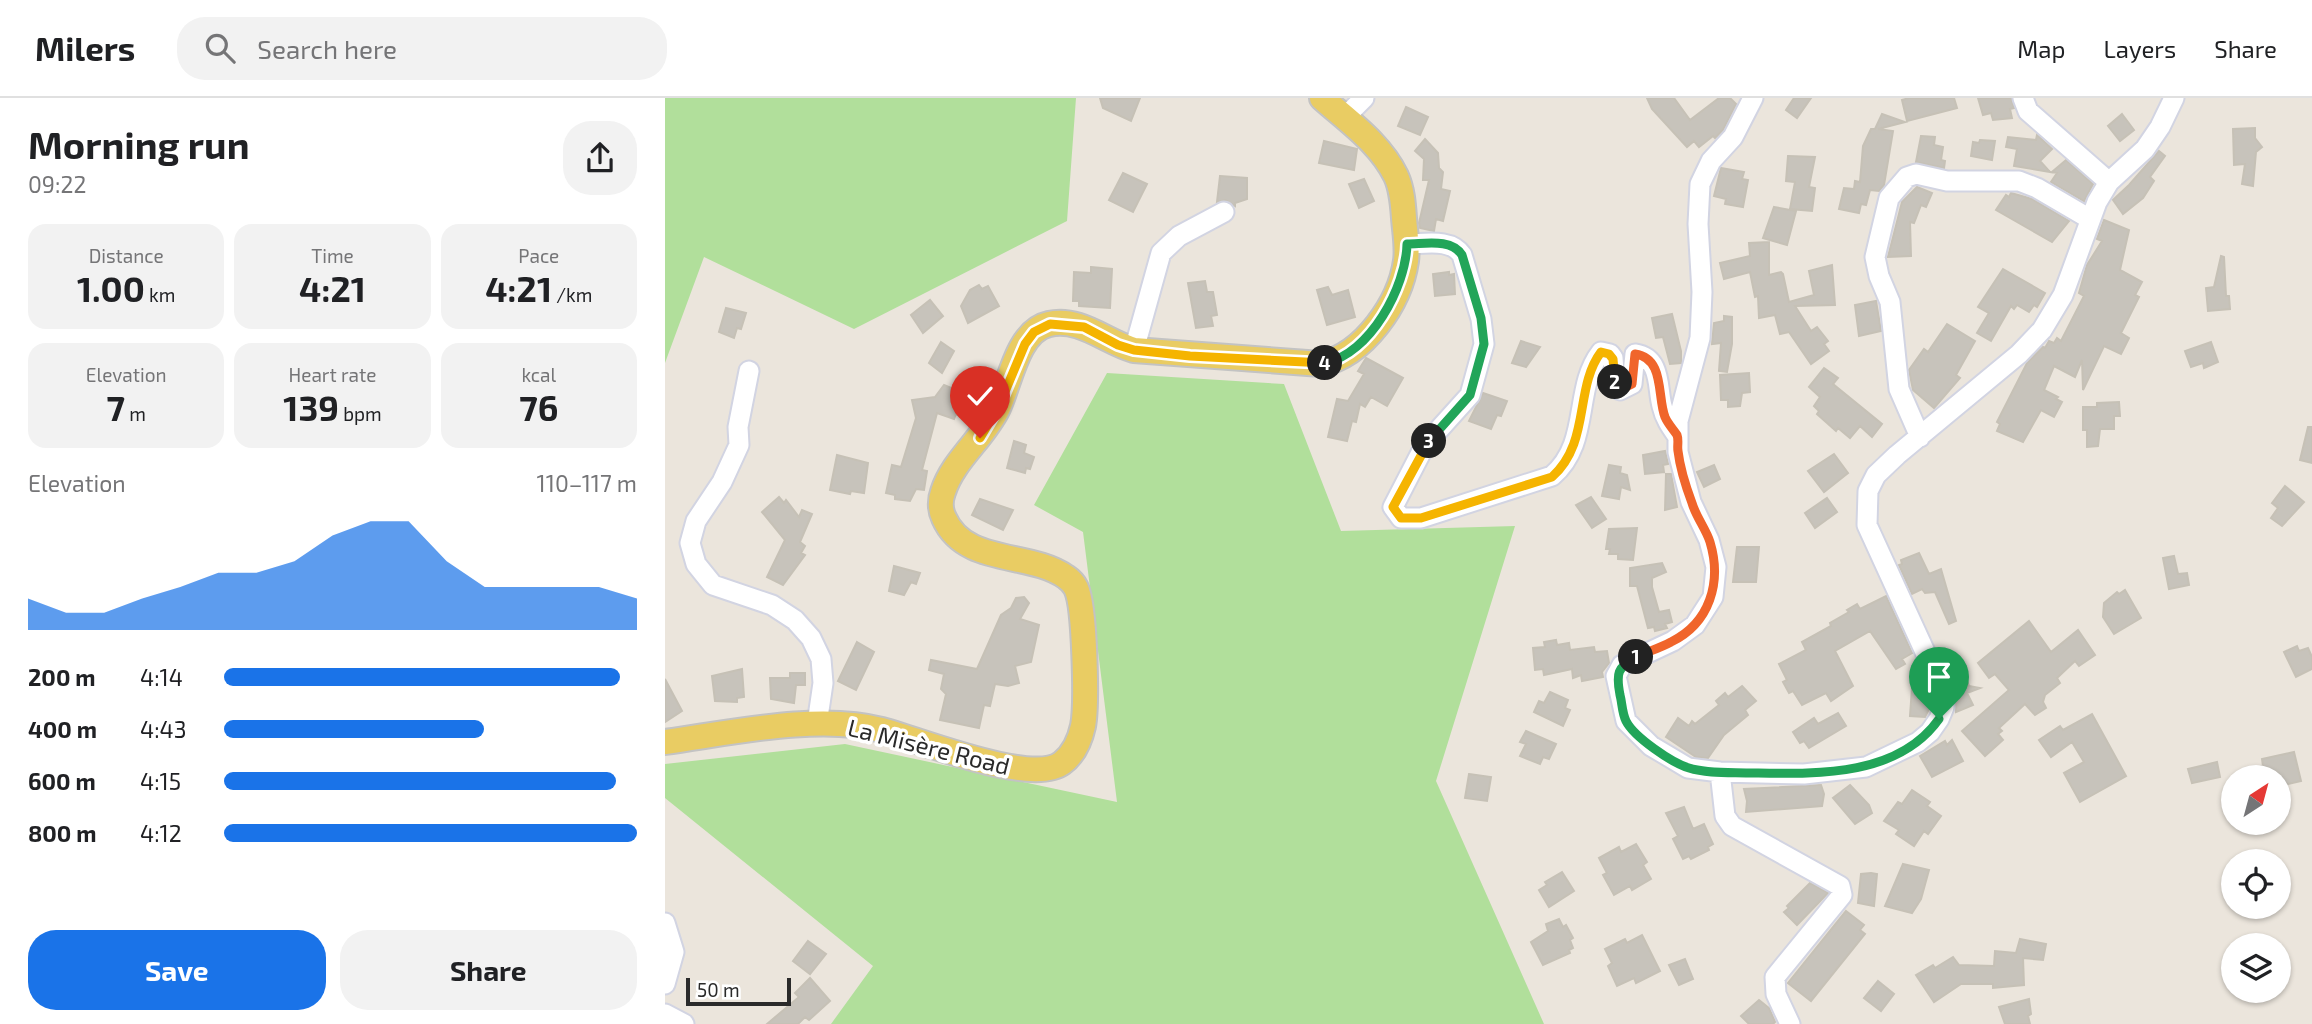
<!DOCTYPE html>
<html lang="en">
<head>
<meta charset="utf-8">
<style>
	body { margin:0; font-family:"Exo 2",sans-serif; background:#f2f2f2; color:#202124; height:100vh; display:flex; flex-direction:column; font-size:26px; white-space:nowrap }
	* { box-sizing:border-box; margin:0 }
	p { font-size:23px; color:#757577 }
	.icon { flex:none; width:38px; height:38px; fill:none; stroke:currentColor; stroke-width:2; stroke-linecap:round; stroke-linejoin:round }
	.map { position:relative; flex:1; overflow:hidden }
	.panel { display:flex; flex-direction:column; background:#fff; width:665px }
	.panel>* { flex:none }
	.needle { width:46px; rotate:36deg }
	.buttons { position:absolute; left:1556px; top:667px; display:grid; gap:14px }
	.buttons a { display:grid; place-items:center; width:70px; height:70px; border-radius:50%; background:#fff; box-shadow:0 2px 5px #0004; font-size:35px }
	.scale { position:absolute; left:21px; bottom:18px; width:105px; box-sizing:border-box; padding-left:7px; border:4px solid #2a2a2a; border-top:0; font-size:19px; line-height:24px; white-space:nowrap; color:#2a2a2a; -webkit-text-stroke:5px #fff; paint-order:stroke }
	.pin { position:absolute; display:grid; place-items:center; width:60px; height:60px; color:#fff; margin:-72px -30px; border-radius:50% 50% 50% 0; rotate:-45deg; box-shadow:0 0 7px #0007 }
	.pin .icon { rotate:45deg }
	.km { position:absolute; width:35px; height:35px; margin:-18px; border-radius:50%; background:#222; color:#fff; font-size:19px; line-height:35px; text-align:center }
	.round { display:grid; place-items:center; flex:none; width:74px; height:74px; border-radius:28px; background:#f2f2f2 }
	.summary { display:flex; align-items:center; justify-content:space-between; height:119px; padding:0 28px }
	h1 { font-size:38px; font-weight:700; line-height:52px }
	.stats { display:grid; grid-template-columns:repeat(3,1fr); gap:10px; height:119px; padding:7px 28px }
	.stats div { display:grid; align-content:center; border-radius:18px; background:#f2f2f2; text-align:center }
	.stats b { font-size:35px; font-weight:700 }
	.stats small { font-size:19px; font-weight:400 }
	.stats p { font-size:19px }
	.chart { height:196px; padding:14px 28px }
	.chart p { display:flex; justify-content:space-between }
	.chart svg { width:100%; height:126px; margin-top:7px; fill:#1a73e8; opacity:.7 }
	.action { display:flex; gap:14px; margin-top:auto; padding:14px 28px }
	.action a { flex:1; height:80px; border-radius:28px; background:#1a73e8; color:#fff; font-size:28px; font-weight:700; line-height:80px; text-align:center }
	.action a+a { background:#f2f2f2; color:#202124 }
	ul { padding:0 28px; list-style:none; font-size:23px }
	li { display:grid; grid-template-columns:112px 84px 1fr; align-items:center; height:52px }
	li i { height:18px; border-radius:9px; background:#1a73e8 }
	header { display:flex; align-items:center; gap:42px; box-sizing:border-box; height:98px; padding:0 35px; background:#fff; border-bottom:2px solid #e0e0e0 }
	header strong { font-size:33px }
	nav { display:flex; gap:38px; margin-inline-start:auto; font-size:24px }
	.search { width:490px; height:63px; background:#f2f2f2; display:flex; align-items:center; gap:18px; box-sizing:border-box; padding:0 24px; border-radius:28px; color:#757577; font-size:26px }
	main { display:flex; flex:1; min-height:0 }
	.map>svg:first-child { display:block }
	.green { fill:#b1df9b }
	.building { fill:#c7c3bb; stroke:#c6c1b6; stroke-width:2 }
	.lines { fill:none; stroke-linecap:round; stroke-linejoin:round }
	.minor-casing { stroke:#d2d4e2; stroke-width:23 }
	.major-casing { stroke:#c3c3c3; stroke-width:28 }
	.minor { stroke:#fff; stroke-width:19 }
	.major { stroke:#e9cc63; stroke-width:24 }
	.split-1-casing { stroke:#fff; stroke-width:14 }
	.split-2-casing { stroke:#fff; stroke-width:14 }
	.split-3-casing { stroke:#fff; stroke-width:14 }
	.split-4-casing { stroke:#fff; stroke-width:14 }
	.split-5-casing { stroke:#fff; stroke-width:14 }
	.split-1 { stroke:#22a559; stroke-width:9 }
	.split-2 { stroke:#f0652b; stroke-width:9 }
	.split-3 { stroke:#f5b400; stroke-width:9 }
	.split-4 { stroke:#22a559; stroke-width:9 }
	.split-5 { stroke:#f5b400; stroke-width:9 }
	.labels { text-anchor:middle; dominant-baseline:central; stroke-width:7; stroke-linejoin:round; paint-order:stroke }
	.street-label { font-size:24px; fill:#2a2a2a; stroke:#fff }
</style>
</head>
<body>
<header>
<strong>Milers</strong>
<div class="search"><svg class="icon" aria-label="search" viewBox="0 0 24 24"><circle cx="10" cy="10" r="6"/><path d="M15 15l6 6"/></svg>Search here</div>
<nav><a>Map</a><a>Layers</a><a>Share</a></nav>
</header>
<main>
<section class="panel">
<div class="summary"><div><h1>Morning run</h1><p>09:22</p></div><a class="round"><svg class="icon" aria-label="share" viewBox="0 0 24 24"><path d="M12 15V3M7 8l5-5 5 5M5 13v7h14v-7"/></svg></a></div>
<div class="stats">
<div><p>Distance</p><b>1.00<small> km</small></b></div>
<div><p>Time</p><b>4:21</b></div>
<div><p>Pace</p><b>4:21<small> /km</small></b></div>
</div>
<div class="stats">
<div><p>Elevation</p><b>7<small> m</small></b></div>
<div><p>Heart rate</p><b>139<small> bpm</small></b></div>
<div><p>kcal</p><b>76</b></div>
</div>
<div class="chart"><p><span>Elevation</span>110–117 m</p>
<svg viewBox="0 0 160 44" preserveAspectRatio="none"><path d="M0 44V33L10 38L20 38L30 33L40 29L50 24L60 24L70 20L80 11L90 6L100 6L110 20L120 29L130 29L140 29L150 29L160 33V44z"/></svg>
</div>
<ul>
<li><b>200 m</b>4:14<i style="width:96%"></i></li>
<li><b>400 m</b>4:43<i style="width:63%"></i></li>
<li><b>600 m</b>4:15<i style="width:95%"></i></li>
<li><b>800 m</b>4:12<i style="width:100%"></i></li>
</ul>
<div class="action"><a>Save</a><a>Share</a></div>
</section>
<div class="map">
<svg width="1647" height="926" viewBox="0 0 1647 926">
	<rect width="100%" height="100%" fill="#ebe5dc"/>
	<path class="green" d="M0,0H411L402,123L189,231L39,159L0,265Z
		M442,275L619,286L676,433L850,428L771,683L879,926H166L208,868L0,700V666L180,646L452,704L418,434L369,407Z"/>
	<path class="building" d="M435,0H475L466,23L438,10Z
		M982,0H1009L1025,22L1054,0H1065L1071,6L1058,32L1050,40L1048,38L1034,49L1029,43L1022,49L987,11Z
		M1129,0H1146L1132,20L1121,12Z
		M1244,0H1289L1292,10L1242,23L1237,2Z
		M1313,0H1346L1349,10L1345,11L1347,20L1328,22L1326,15L1318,17Z
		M741,9L763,19L755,37L733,28Z
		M1217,16L1240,24L1213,31L1228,33L1219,87L1214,93L1205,92L1201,107L1196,106L1194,115L1174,111L1179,90L1189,91L1190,83L1195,84L1198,48L1206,31H1210Z
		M1457,16L1469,32L1455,43L1443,28Z
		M1590,30V40L1597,49L1591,54L1588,88L1577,86L1580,66L1569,67L1568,31Z
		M1372,37L1387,51L1375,63L1385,74L1349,68L1352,51L1341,49L1343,39L1371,42Z
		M1256,38L1270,39L1269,47L1278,49L1276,62L1280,63L1279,70L1251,64Z
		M760,41L773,55L774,70L778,74L776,91L785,93L778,123L771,121L769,133L755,130L754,125L764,82H758L759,61L750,53Z
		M1315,42L1330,43L1327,62L1306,58L1308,44L1314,45Z
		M659,43L692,51L689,72L654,65Z
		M1494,53L1500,58L1485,79L1489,83L1478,100L1458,116L1448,102L1464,87Z
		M1123,58L1150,59L1144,89L1150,90L1147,113L1125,111L1130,84L1121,83Z
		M1401,62L1428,86L1419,103L1386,84L1392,75L1387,74Z
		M1056,70L1079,74L1077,81L1083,82L1078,109L1060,106L1061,101L1049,98Z
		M458,75L482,86L468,114L444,102Z
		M555,78L582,80V101L570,105V108L560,102L552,104Z
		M699,81L709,103L694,110L684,86Z
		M1252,89L1267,95L1261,109L1256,107L1249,125L1245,124L1246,158L1223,159L1237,104Z
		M1346,95L1367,101L1404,123L1387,144L1331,112L1341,97L1344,99Z
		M1109,109L1131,113L1122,147L1098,140Z
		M1439,122L1464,132L1455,172L1477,184L1470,197L1474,199L1456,235L1464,240L1456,256L1439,248L1418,292L1417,262L1410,279L1389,268L1379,292L1393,299L1391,301L1397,304L1389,319L1376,312L1358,344L1332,333L1335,326L1332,324L1362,265L1378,249L1380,250L1384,243L1389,245L1392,240L1396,243L1419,198L1414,195L1422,167L1437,143L1432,141Z
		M1104,144V177L1116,174L1118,176L1124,204L1149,197L1144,173L1167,167L1170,207L1130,208L1146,233L1152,229L1163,243L1159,246L1164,253L1146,266L1124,234L1115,236L1110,217L1094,220L1093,198L1090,199L1085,174L1059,181L1055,165L1085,158L1084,145Z
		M1556,158L1559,159L1561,198H1564L1565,211L1543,213L1541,190L1549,189Z
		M426,169L447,171L445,210L414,208V203H408L409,174L426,175Z
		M1338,171L1380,195L1372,209L1369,207L1364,214L1352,207L1349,211L1346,208L1326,243L1312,235L1324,215L1313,209Z
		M784,174V177L789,176L790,196L770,198L768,176Z
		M540,183L542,194H548L552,217L546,218L548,228L531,230L523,185Z
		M314,187L317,191L323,188L334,208L303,225L296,208L305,192Z
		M663,189L667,197L683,192L690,219L662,227L652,192Z
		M265,202L278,218L258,235L246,217Z
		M1211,203L1216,233L1194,238L1190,207Z
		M61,210L81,215L76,231L72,230L69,240L54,234Z
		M1007,216L1016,253V265L1005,266L998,239L991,240L987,220Z
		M1059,218L1067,219V246L1062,274L1054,273L1056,245L1047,246L1049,225L1059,223Z
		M1282,226L1310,243L1291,277L1295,280L1269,310L1248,292L1244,272L1259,251L1263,254Z
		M856,243L875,249L861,269L847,265Z
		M276,244L289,253L277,275L264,265Z
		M1546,244L1553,264L1539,270L1538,265L1526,269L1520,253Z
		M701,260L738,280L722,308L706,299L700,309L695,306L691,324L687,323L682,343L663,339L672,301L683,303L699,276L693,273Z
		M1159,270L1173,280L1168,286L1217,326L1207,339L1195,328L1185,340L1173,330L1171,333L1152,316L1154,313L1149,308L1155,299L1144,289Z
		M319,272L329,278L322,297L320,298L308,291Z
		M1084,275L1085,294L1077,295L1075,308L1063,309V302H1056L1055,277Z
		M279,287L303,297L295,318L291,316L289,321L272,315L257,372L262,373L259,392L251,391L245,403L230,401V397L221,395L227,367L236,369L251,320L247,302L270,299Z
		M818,295L842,303L836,318L832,317L826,331L804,323Z
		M1454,304L1455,318H1449V331H1435L1433,348L1422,349V332H1418V309H1432V305Z
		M1643,329H1647V365L1635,362Z
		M349,343L361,347L359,355L369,359L365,371L361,370L360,375L342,370Z
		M1000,353L1003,366L998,367L999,374L980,376L978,357Z
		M1169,356L1183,375L1159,394L1143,373Z
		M172,357L203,365L199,395L186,393L185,396L165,392Z
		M944,367L956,369L955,375L962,377L965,392L956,389L954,401L937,398Z
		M1049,367L1055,381L1039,389L1032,374Z
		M1001,376H1006L1012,409L1000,412Z
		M1620,388L1639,404L1617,428L1606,420L1613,410L1607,405Z
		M114,399L119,405L121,402L134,419L137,412L147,416L135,444L140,448L136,455L140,457L118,487L102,479L120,442L97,414Z
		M926,399L941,421L927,430L911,407Z
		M1162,400L1172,414L1150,430L1140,415Z
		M315,401L348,412L338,432L307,417Z
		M972,430L968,462L953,461V456H944L945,451H941L944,431Z
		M1072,449H1094L1091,484H1068Z
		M1254,455L1264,476L1276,471L1291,523L1284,526L1270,494L1260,495L1257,491L1247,496L1234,467L1237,466L1236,462Z
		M1509,458L1513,476L1522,475L1524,487L1504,491L1498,460Z
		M997,465L1001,474L987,480V489L994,514L1004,512L1007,524L1000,526L1002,530L990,533L989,529L983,530L972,488H965V470Z
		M229,468L255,475L251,486L246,484L239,497L224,493Z
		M1460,492L1476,520L1449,536L1438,519L1439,505L1452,494L1454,496Z
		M1221,498L1247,555L1237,561L1240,566L1231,571L1205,533L1170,553L1188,588L1166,603L1161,595L1137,607L1128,593L1124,595L1118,584L1122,582L1114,566L1141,552L1137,544L1166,528L1165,525L1184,514L1182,512L1192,506L1195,511Z
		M359,499L364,505L355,521L374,527L366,564L350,568L354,585L343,588L330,586L325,608L319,607L314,630L275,622L281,596L276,591L279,576L264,572L266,562L312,571L336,517L346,510L351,500Z
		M1364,523L1386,554L1413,532L1430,557L1414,568L1410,563L1392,580L1395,585L1380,597L1378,604L1381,610L1370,617L1360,606L1334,630L1337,633L1333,636L1338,642L1320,658L1297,633L1344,592L1330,576L1324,580L1313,565Z
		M891,542L892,547L904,545L905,552L929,549L930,554L942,553L944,565L937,574L938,579L917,583L916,577L908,580L907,571L879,577L878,571L870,572L868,550L880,549L879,544Z
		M192,544L209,554L191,592L173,583Z
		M1632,548L1634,553L1643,550L1647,559V571L1631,579L1619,554Z
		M77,571L79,599L72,600V604L50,603L47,578Z
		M125,575H140V587H131L129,605L106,601L105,580H125Z
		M1248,575L1257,576L1265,594L1266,607L1260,619L1245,618Z
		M1299,576L1304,588L1315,590L1302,595L1308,607L1291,614L1288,586H1291L1290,579Z
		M0,581L17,613L0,624Z
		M1077,588L1091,603L1080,612L1083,617L1059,637L1043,660L1031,659L1001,639L1013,620L1024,628L1027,623L1030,626L1054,607L1051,603L1060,595L1063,599Z
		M885,594L903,602L900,610L905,612L898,628L869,614L874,603L879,605Z
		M1173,615L1181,628L1144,650L1139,643L1135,645L1128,634L1149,620L1153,626Z
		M1427,616L1461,678L1415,704L1399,675L1419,664L1407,644L1386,659L1374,642L1395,628L1398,632Z
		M861,633L891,646L884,661L878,659L875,666L855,658L861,646L855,644Z
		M1287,642L1298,663L1267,679L1255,658L1280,643L1282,647Z
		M1629,654L1636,683L1614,688V679H1593L1591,670L1598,668L1597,661Z
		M1552,664L1555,679L1527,685L1523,671Z
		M804,676L826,679L822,703L800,700Z
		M1156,687L1159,696L1157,708L1081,714L1082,703L1079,691Z
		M1185,687L1204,707L1207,715L1190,726L1168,700Z
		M1247,692L1265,704L1262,708L1276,718L1263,736L1259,733L1249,748L1231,736L1234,732L1219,723L1233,704L1237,706Z
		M1019,709L1028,731L1039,726L1048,746L1043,749L1044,752L1026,761L1024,758L1018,761L1008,741L1013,738L1001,715Z
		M971,746L982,764L978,767L986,781L967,792L965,788L949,797L938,777L942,775L934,760L954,749L956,754Z
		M1238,766L1264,772L1256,801L1247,815L1220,808Z
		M897,774L909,793L884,809L874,792L882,787L880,784Z
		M1206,775L1212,776L1209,808L1193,805L1196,776Z
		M1145,785L1163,795L1132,827L1119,814L1124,810L1122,808Z
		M1181,813L1199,827L1195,832L1200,836L1146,903L1123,885Z
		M894,821L898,829L901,827L908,840L905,842L908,850L904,852L905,855L878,867L866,844L883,833L881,826Z
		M977,837L995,873L971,885L969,880L952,888L943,868L947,865L940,851L960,841L962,845Z
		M1355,841L1381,846L1378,862L1358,860L1359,887L1328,890V886H1296L1269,904L1251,877L1268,867L1270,870L1288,859L1294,867L1329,868L1330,853L1351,855Z
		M143,843L161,856L145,876L128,863Z
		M1020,861L1028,881L1014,887L1004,867Z
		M145,880L165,903L144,922L140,919L133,926H102L134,899L130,895Z
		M1213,883L1229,896L1216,913L1199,900Z
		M1364,901L1366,916L1363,918L1365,926H1340L1334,909Z
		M1094,902L1104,910L1110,924L1108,926H1084L1076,918Z"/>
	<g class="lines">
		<defs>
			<path id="minor" d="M1088,0L1068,39L1046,63L1035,86L1033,126L1037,194L1035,240L1013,323V354L1026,404L1044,442L1051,469L1048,499L1030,527L1008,543L957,567L951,578L961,623L986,648L1023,670L1055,674L1139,676L1201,669L1253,644L1265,634L1274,621L1279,609L1277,591L1202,427L1203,393L1211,377L1232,357L1354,256L1377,232L1398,197L1432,104L1444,84L1480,51L1495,29L1509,0
				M1358,0L1363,13L1444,84
				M680,19L699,0
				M742,146C760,146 786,140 797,157L816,221L819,246L805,297L760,347L728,409L736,420H756L887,378C926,345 908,290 936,254L945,256L948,260L950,287L955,292L967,286L970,256C997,260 992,290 997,308C1000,321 1006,329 1013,339
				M469,252L496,155L514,138L559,114
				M84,273L73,329L74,347L57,384L31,423L25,445L31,466L48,487L107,507L130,522L146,540L156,561L158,585L152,626
				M1255,339L1234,291L1225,204L1214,178L1210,159L1224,100L1242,79L1251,76L1282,83H1354L1372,90L1425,121
				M1055,674L1060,718L1067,728L1175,788L1177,797L1110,879L1111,896L1125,926
				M0,825L9,854L0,886
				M0,916L19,926"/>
			<path id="major" d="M0,644C65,635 154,615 217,632C255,642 367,688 397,665C409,656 415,642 418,628C422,608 420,508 411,490C409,486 404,481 401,479C365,453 300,468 279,420C275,412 275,402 278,394C288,362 319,340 333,310C345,285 352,233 384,226C415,219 441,244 469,252L656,266C699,257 735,205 741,163C743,149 740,134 739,120C738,106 737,91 731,78C715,45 684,24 657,0"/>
		</defs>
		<use href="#minor" class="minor-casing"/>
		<use href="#major" class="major-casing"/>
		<use href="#minor" class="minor"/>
		<use href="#major" class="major"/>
	</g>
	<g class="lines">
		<defs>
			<path id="split-1" d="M971,559C952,569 951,576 955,597C957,604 957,615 961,623C969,639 1007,665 1024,670C1043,676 1068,674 1088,675C1151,676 1233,679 1274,621"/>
			<path id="split-2" d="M950,284L955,292L967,286L970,256C1000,260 992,299 1000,319C1003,326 1008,331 1012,337C1014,342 1012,348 1013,353C1015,370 1021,389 1027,405C1031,419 1041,431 1045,444C1057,484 1045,525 1006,544C995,550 982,554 971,559"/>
			<path id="split-3" d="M764,343L728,409L736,420H756L887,379C926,344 909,290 936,254L944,256L948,261L950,284"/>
			<path id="split-4" d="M660,265C705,256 741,189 742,146C760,146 786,140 797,157L816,220L819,246L805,297L764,343"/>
			<path id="split-5" d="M315,340L334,308L360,246L369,234L385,226L419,229L453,247L469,252L525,258L660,265"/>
		</defs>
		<use href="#split-1" class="split-1-casing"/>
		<use href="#split-2" class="split-2-casing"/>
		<use href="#split-3" class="split-3-casing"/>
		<use href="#split-4" class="split-4-casing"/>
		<use href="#split-5" class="split-5-casing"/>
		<use href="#split-1" class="split-1"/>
		<use href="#split-2" class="split-2"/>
		<use href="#split-3" class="split-3"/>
		<use href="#split-4" class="split-4"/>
		<use href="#split-5" class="split-5"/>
	</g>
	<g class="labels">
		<g class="street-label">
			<text transform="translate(264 648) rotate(14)">La Misère Road</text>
		</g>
	</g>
</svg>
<div class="buttons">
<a><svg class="needle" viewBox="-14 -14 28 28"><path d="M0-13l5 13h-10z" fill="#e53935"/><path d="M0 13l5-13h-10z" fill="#757577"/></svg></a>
<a><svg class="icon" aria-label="locate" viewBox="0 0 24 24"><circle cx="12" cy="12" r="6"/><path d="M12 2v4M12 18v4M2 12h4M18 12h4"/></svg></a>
<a><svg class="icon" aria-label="layers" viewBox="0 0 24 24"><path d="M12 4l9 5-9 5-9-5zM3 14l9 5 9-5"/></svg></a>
</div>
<div class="scale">50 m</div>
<div class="pin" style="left:1274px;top:621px;background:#1e9e55"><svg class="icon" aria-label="arrive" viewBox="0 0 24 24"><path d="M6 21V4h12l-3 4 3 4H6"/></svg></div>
<div class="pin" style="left:315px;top:340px;background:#d93025"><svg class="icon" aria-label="check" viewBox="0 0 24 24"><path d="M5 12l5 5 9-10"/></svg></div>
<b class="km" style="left:971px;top:559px">1</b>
<b class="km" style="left:950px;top:284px">2</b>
<b class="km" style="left:764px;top:343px">3</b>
<b class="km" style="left:660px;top:265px">4</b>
</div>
</main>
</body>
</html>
